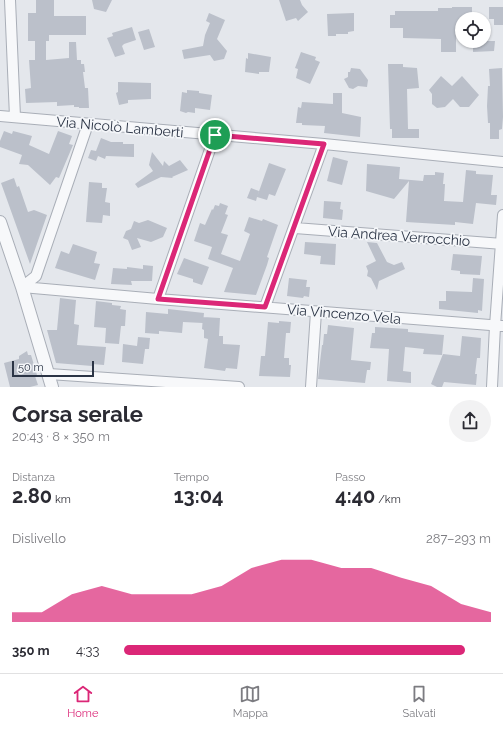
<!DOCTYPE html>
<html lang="it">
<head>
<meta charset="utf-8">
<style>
	body { margin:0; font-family:Raleway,sans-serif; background:#f2f2f3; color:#2b2b33; height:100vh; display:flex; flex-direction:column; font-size:15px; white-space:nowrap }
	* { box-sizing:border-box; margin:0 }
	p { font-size:13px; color:#7c7c81 }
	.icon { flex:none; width:22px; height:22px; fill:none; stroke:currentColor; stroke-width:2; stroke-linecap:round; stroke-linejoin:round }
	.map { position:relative; height:387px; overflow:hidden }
	.side { display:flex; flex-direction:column; background:#fff; flex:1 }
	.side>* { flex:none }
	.tools { position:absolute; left:455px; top:12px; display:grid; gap:8px }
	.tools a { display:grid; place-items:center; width:36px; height:36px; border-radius:50%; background:#fff; box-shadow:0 1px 3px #0004; font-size:20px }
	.scale { position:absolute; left:12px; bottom:10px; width:82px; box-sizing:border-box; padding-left:4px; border:2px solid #2b3445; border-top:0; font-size:11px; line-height:14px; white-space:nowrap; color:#2b3445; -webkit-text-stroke:3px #f4f6f9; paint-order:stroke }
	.pin { position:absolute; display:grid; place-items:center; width:34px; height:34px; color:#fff; margin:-17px; border:2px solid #fff; border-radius:50%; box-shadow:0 1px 4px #0007 }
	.round { display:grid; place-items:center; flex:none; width:42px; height:42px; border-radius:21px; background:#f2f2f3 }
	.summary { display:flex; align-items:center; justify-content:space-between; height:68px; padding:0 12px }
	h1 { font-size:22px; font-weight:700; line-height:30px }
	.metrics { display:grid; grid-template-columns:repeat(3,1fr); gap:6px; height:68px; padding:4px 12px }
	.metrics div { display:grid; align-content:center }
	.metrics b { font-size:20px; font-weight:700 }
	.metrics small { font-size:11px; font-weight:400 }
	.metrics p { font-size:11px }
	.chart { height:112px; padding:8px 12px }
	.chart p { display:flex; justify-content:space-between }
	.chart svg { width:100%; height:72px; margin-top:4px; fill:#db2777; opacity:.7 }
	ul { padding:0 12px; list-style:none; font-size:13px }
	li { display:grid; grid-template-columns:64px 48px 1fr; align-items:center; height:30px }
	li i { height:10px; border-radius:5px; background:#db2777 }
	.tabs { display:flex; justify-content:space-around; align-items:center; height:56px; border-top:1px solid #e1e1e2; background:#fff; font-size:11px; color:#7c7c81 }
	.tabs a { display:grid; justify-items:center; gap:2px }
	.tabs .selected { color:#db2777 }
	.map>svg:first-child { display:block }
	.building { fill:#bbc0ca }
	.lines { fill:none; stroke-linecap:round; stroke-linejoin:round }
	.minor-casing { stroke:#a9aeb7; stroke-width:12 }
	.tertiary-casing { stroke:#a9aeb7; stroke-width:14 }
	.minor { stroke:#f7f8fa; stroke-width:10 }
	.tertiary { stroke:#f7f8fa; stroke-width:12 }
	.route-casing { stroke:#fff; stroke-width:8 }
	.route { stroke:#db2777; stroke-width:5 }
	.labels { text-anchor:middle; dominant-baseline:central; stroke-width:3.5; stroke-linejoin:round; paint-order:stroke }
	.street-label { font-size:14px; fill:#2b3445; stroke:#f4f6f9 }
</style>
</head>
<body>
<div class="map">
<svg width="503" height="387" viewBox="0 0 503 387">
	<rect width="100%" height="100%" fill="#e4e7ec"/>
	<path class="building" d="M36,0H54V16H86V35H49V41H46V60L69,58V42H76L77,60H81V64H84L85,72H83L85,88H88L89,108H79V107H74V105L57,106V102L26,103L25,89L31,88L29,60H35V41H28V13H36Z
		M92,0H112L106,12L94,9Z
		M279,0H300L302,5L308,12L298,21L296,18L286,21Z
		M452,7H472V19H462V25L456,24V52H441V39L403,38V28H390V15H395V11H438V8H452Z
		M489,7H503V25H494V19H489Z
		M209,13L225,20L217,39L227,51L224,59L214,61L210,55L184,59L182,50L203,46L205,35L210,23L206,21Z
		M354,13V31L348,32V34H336V36H328L327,14Z
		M132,27L136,40L124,44L122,46L125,54L115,57L107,38L113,36L112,33Z
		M149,29L155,47L144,50L138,32Z
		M473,41H495L494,51L473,52Z
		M301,52L316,57L315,60L320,62L310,84L296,78L298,69L295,68Z
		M248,53L271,57L269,72H259V74L245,72L246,58L248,59Z
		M388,64H403V67L417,68L419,88L407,89L408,129H419V138H392V129H390Z
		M351,68L360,69L368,80L367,87L358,86L353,89L349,88L344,79L348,77V72H350Z
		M502,68L503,117L502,129L499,130V139H490V123H488L487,106L488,86H490L489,69Z
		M441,76L452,86L462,76L479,95L469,107H460L453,99L445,107L437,108L432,104V94L429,90Z
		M118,82L151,83V99L128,100V103L119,105L116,93L118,92Z
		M187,90L199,91V93L212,95L210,110L195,108V113L188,112L186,113L180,111L182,92L187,93Z
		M333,93H342V113L361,117L360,137L324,133L325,126L302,125V123H296L298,107L301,108L302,102L333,104Z
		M4,131L12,134L13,131L32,136L29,145L49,154L58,131L72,136L69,144L73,145L59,178L56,177L50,185L28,165L19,164L22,155L0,147V141Z
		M101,138L111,142H123V144H134V157L106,156L105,159L98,156L96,161L88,158L91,150L96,151Z
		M152,152L163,166L164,161L169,166L180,160L188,170L172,177L173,178L161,177L138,188L135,184L153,171L149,165Z
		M333,157L348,161L342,185L327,181Z
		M269,163L286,169L275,196L269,194L267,200L257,197L256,201L247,198L251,188L259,191L257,197Z
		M367,164L400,167L399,179L423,181L424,175H435V172L444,173L443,184H445L444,201L463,202L466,170L476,171V174L493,175L491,195H497L496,205L476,203L473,224L455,222V225L406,222L409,181L394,199L366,191Z
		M14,178L17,187L19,186L28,212L34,210L47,215L30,264L1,183Z
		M89,182L102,183V188H107L105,202L110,203V216L103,215L102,223L86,222Z
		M324,201L341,202L340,209L343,210L342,220L323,218Z
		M220,203L228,206L225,214L228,215L221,233L228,235L221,254L240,261L250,234L244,231L249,217L262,221L263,219L278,225L267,257L269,258L267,265L256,295L224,292L233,268L208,259L212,247L194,241L200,223L205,225L212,209L213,210L215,205L219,206Z
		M148,220L167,228L163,237L151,242L137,238L141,247L132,250L128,240L123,238L126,231L131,229L134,221L139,223Z
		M305,242L336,244L335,265L320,264L321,256L304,254Z
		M367,242L377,243L387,262L394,265L402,262L405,269L379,281L377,290L371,278L367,276L368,271L366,266L376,261Z
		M73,244L97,252L94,263L100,264L95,280L55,268L61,251L69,254Z
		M453,254L482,256L480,275L460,274V271L451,270Z
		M184,258L209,267L202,285L193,282V279L177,274Z
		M143,265L153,266L152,281H131L132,285L111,284L113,268L127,269V267L143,269Z
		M289,278L307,280L306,287H310L309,297L304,296L303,298L287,296Z
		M473,278L484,279L482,311L478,310V313L439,309V301H446V291L472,292Z
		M60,298L76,300L74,324L79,325L77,345L106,347L104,365L92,364V366L56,363L47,330H57Z
		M96,301L112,303V305L121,306L120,309L126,310L125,326H121L119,344L105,343L106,328L94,327Z
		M168,309L204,313L203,323L183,322L182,333L159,331V334L145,333L146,312L168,314Z
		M203,317L220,318L219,336H223V344L240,345L237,369L226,368L225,371L204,368L208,339L204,338V330L202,329Z
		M279,321L291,322L290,333H286L284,358H289V365H291L290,377L259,376L261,356H265L268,322L279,323Z
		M328,325L354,328L351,360L371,362L370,370H367L365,383L318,379L322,345H323L324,334H327Z
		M375,327L408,329V332L444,335L442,355L423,354L424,349L405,347L403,371L411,372V383L387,381L389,349L370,348L372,333H375Z
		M462,336L481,338L480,358H477L475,374H477L476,385L444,382L442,387H437L431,384L443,354L460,356Z
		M138,337L150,338L149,349H145L143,364L122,362L123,344L137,346Z
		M27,351L28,355H31L37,375L35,376L38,385L30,387H10L4,363L19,359V356Z"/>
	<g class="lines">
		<defs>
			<path id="minor" d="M10,0L15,117
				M0,116L324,144L503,162
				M295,228L503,244
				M22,287L158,299L503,326
				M22,287L36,276L88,124
				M158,299L215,135
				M265,307L324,144
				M49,374L239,387
				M311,387L316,312
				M492,387L495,326L503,215"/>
			<path id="tertiary" d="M0,222L22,287L52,387"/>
		</defs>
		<use href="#minor" class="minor-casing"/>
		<use href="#tertiary" class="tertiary-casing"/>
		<use href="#minor" class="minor"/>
		<use href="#tertiary" class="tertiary"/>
	</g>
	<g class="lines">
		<defs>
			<path id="route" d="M215,135L324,144L265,307L158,299Z"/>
		</defs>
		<use href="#route" class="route-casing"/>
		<use href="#route" class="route"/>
	</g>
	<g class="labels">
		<g class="street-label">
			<text transform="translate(120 127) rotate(5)">Via Nicolò Lamberti</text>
			<text transform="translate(399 236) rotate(4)">Via Andrea Verrocchio</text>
			<text transform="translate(344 314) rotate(5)">Via Vincenzo Vela</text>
		</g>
	</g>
</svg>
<div class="tools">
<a><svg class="icon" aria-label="locate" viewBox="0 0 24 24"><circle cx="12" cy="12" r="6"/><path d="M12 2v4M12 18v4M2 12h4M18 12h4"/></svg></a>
</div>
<div class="scale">50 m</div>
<div class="pin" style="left:215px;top:135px;background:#1e9e55"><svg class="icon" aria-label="arrive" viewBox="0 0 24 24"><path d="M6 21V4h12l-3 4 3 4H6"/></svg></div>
</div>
<section class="side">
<div class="summary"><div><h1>Corsa serale</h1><p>20:43 · 8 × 350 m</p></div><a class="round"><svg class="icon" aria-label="share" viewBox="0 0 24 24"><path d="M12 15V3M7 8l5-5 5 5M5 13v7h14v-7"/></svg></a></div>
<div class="metrics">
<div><p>Distanza</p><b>2.80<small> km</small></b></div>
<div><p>Tempo</p><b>13:04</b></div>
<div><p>Passo</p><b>4:40<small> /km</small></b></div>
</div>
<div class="chart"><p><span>Dislivello</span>287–293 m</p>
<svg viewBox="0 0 160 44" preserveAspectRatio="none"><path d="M0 44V38L10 38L20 27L30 22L40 27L50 27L60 27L70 22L80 11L90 6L100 6L110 11L120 11L130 17L140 22L150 33L160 38V44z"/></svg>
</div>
<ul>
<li><b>350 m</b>4:33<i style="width:93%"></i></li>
</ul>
</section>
<nav class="tabs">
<a class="selected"><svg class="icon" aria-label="home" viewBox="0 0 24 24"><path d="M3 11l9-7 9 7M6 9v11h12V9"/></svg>Home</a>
<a><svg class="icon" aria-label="map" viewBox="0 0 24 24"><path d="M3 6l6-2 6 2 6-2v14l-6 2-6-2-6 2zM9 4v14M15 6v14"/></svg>Mappa</a>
<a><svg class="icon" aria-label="saved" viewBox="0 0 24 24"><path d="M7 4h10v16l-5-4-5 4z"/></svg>Salvati</a>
</nav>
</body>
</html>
